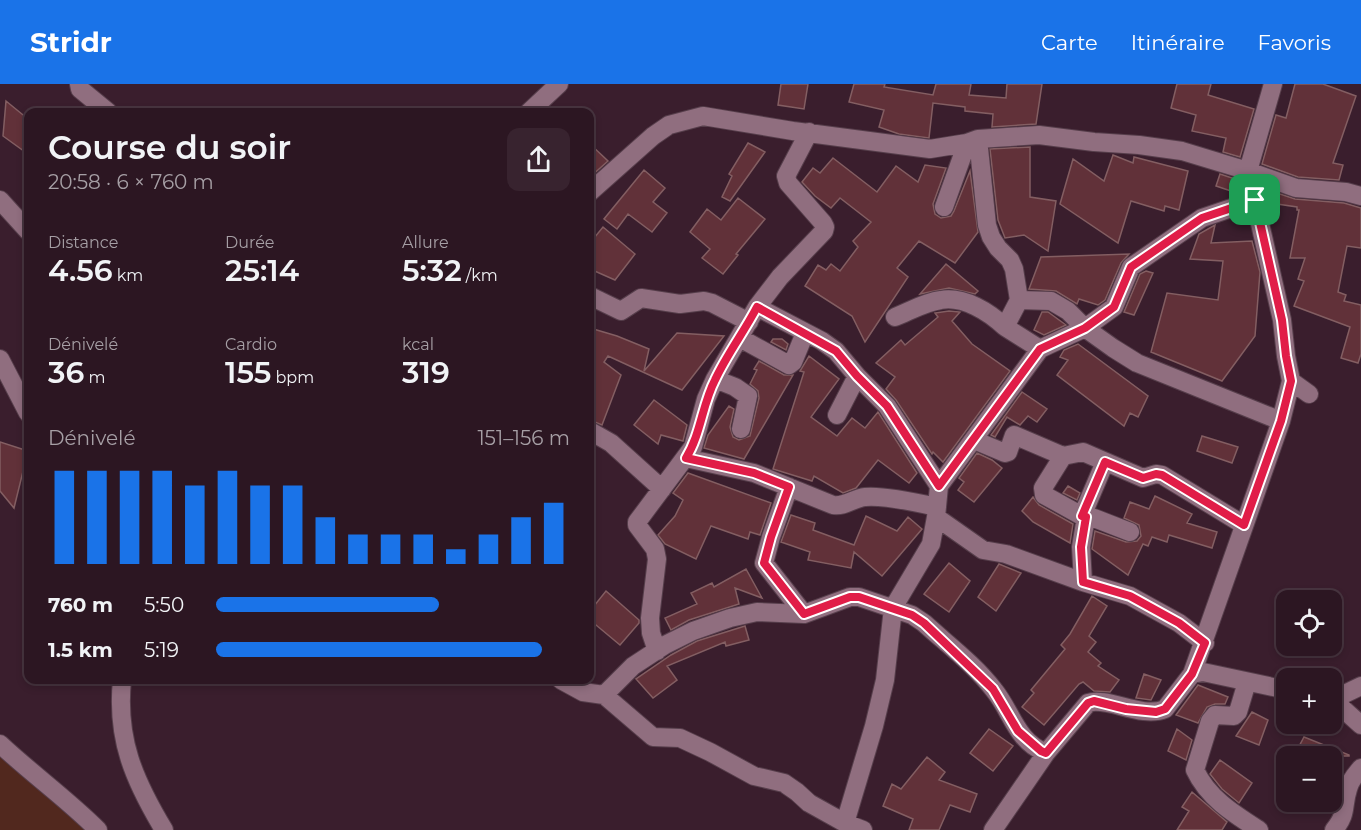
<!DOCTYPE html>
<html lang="fr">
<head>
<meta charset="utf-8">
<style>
	body { margin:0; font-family:Montserrat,sans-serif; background:#38232f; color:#f1f3f6; height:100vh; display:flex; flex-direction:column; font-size:22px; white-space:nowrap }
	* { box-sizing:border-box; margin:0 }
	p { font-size:20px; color:#a69fa5 }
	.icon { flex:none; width:33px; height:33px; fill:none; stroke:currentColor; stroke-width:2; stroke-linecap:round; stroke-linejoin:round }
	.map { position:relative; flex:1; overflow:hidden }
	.drawer { position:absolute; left:24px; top:24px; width:570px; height:576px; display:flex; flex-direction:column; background:#2c1622; border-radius:12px; box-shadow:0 3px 9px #0003,0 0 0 2px #483540 }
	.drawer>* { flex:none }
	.tools { position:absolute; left:1276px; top:506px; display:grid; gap:12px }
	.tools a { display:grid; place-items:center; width:66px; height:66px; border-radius:12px; background:#2c1622; box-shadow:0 3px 9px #0003,0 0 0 2px #483540; font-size:30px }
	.pin { position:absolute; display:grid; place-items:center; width:51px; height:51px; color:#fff; margin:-26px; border-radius:12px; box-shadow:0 3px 9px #0006 }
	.round { display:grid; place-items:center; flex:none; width:63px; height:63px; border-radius:12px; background:#38232f }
	.summary { display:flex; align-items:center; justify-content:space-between; height:102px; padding:0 24px }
	h1 { font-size:33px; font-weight:600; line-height:45px }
	.figures { display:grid; grid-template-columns:repeat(3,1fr); gap:9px; height:102px; padding:6px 24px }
	.figures div { display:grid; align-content:center }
	.figures b { font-size:30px; font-weight:600 }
	.figures small { font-size:16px; font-weight:400 }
	.figures p { font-size:16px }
	.chart { height:168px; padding:12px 24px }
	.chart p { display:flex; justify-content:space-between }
	.chart svg { width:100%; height:108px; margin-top:6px; stroke:#1a73e8; stroke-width:6 }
	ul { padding:0 24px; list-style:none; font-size:20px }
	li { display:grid; grid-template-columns:96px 72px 1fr; align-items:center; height:45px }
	li i { height:15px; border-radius:8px; background:#1a73e8 }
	header { display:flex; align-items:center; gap:36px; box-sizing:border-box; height:84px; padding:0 30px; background:#1a73e8; color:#fff }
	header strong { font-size:28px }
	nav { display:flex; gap:33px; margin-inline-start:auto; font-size:21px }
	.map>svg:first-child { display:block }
	.green { fill:#51281e }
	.building { fill:#613139; stroke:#835e62; stroke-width:1.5 }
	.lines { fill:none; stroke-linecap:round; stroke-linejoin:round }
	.minor-casing { stroke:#563e4b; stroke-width:20 }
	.minor { stroke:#906e7f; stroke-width:18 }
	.route-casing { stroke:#fff; stroke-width:12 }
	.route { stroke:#e11d48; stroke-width:8 }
</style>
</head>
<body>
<header>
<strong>Stridr</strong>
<nav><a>Carte</a><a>Itinéraire</a><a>Favoris</a></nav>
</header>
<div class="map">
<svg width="1361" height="746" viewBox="0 0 1361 746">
	<rect width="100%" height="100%" fill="#3a1e2d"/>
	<path class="green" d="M0,671L92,746H0Z"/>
	<path class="building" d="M781,0H808L804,25L778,21Z
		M854,0H885L884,3L933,11L936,0H971L969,11L1006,14L1007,0H1042L1036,40L992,43L993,30L965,27V23L933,19L929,54L899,50L879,43L884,26L849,18Z
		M1177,0H1211L1208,11L1254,25L1240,73L1223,68L1226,54L1192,47L1196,31L1171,24Z
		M1295,0H1323L1356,12L1333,79L1343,81L1339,96L1298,93L1262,80L1276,31L1286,34Z
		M6,17L28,35V70L3,52Z
		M748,59L765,68L730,117L722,113L732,92L729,90Z
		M590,60L608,77L590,93Z
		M1030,63V113L1056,117L1048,167L1024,151L1005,154L998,136L990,65Z
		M1113,71L1133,79L1134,73L1188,87L1179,126L1165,122L1164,127L1131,117L1118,159L1060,120L1073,75L1104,97Z
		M833,74L877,108L896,82L918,98L925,81L946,84L933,120L935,130L941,134L951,132L954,127L970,87L978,148L955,179L919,157L897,184L908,193L865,258L852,232L805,202L818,181L826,186L831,180L840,187L858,163L853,157L871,138L840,114L831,124L815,112L802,98L813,84L820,89Z
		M644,86L665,104L653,118L667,129L652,148L628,130L617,145L604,135Z
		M1220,90L1238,96L1234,108L1216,102Z
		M1271,107L1295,115L1344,119L1361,124V164L1347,162L1338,208L1346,211L1344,217L1361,221V270L1358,279L1341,274L1350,243L1294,222L1304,197L1298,195L1305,174H1290L1299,126H1297V123L1270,119Z
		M738,114L765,135L736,170L738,171L723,190L702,174L710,165L690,148L707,125L721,136Z
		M1215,141L1211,159L1252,157L1260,188L1255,252L1222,297L1151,268L1167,209L1218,216L1223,177L1190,175L1199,150Z
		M603,143L635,170L615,196L590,185V159Z
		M1129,170L1121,179L1105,216L1098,221L1079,215L1077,220L1056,207L1029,205L1041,173Z
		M946,180L978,207L975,210L949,204L920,210Z
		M1146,187L1153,189L1134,231L1124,228L1140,190Z
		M949,227L960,228L952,237L972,260L1010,287L943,378L933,368L932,370L896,316L886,305L895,293L876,279L901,256L905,261L938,233L935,229Z
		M1042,228H1048L1066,241L1044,251L1034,246Z
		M590,244L617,252L649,265L644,287L677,249L724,252L682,306L608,272L604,278L621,291L602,341L590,336Z
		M773,255H782L788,260L786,266L771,258Z
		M1078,260L1148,312L1138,333L1130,329L1124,342L1057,291L1068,276L1060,273L1064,266Z
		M809,272L839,295L811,333L837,352L852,334L865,344L878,328L917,389L909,399L878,376L856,404L843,409L814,392L812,397L773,385L804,288L800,287Z
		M759,277L784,291H793L744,375L704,364L708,351L729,322L734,325L730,343L733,353L739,356L750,352L759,314L758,307L750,300L757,286L754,285Z
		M1022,308L1047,325L1037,338L1028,332L1020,341L1007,333L995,353L991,351Z
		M654,316L687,341L683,357L661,351L658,360L634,341Z
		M1202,352L1238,363L1232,379L1197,367Z
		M0,358L28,367L14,424L0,407Z
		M977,369L992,376L1002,384L974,418L958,406L964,398L959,394Z
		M688,389L771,419L760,451L750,448L748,455L711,442L696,475L665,460L658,451L675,432L683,416L673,409Z
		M1068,402L1080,409L1077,416L1063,409Z
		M1155,412L1192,430L1187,439L1217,448L1212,464L1169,451L1167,458L1152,453L1148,462L1143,460L1128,491L1092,465L1095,447L1126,458L1137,457L1141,452L1139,441L1124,434L1130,418L1149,425Z
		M1033,413L1039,421L1073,440L1070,459L1033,438L1022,427Z
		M791,431L815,439L813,446L854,461L866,432L897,447L908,433L922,445L882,492L854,468L851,484L808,476L810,468L781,458Z
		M949,479L970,497L949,528L924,510Z
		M999,480L1021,489L996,527L978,513Z
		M746,485L762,514L735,504L739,520L689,536L671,546L665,534L697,520L691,509L712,499L714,503Z
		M606,507L639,536V539L620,561L590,536V527Z
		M1092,512L1107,522L1089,552L1096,558L1088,568L1101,579L1098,582L1119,596L1110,608L1094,607L1083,598L1079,600L1044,641L1022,623L1034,609L1031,606L1065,565L1061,561L1070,550Z
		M745,542L749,556L726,562L725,558L667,582L677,596L653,614L636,595L671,571L697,557Z
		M1144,590L1161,596L1151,616L1136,614Z
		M1198,601L1228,613L1225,620H1215L1207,623L1198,639L1176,631Z
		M1252,628L1268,636L1259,661L1236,652Z
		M989,645L1013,662L993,687L970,669Z
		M1177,645L1192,656L1186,676L1168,667Z
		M1304,653L1349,671V672H1294Z
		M927,673L945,688L939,696L977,710L970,728L950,721L939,746H909L913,735L883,722L892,700L901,705Z
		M1220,676L1252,699L1239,719L1222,705L1210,690Z
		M1192,708L1227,738L1222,746H1177L1189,727L1182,723Z"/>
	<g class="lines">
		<defs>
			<path id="minor" d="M79,0L80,5L108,28
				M1273,0L1248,87L1282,236L1286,272L1291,297L1309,310
				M529,28L559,0
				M978,55L987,141L991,153L998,164L1010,176L1014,185L1019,216L1005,243L1040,265
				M590,108L653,52L669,41L703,32L793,47L930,65L967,59L978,55L1039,51L1094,58L1139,61L1182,67L1248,87L1296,104L1346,108L1361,112
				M0,116L28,147
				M944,123L967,59
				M590,212L621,227L641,214L680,220L704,217L712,219L749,238
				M1019,216L1051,217L1068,227L1085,244L1113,264L1137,279L1281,337
				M757,223L822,257L836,267L857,292L887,322L939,402
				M895,233C910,227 925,218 941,216C964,212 989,228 1005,243
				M740,254L789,281L793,278L805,249
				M0,275L28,329
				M715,295L735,303L748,312L741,345
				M837,331L857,292
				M590,347L611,359L662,405
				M974,356L1005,369L1008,368L1014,351L1063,372L1083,368L1143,394L1156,390L1162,391L1244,441
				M1063,372L1043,404L1044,411L1082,432L1094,434L1130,448
				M686,374L754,389L833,421C845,423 854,414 865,413C884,411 919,419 937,423
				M789,403L771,453L764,479L804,530
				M1082,432L1105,378
				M936,433L983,466L1006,470L1083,498L1130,512L1179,539L1205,559
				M1083,498L1081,463L1086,433
				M657,567L651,549L650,534L657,475L655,465L637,441V438L693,363L706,315L715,295L757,223L780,193L824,147L825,143L823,139L788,99L786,92L809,48
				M1192,590L1281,337L1291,297
				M122,596C116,655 134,696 164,746
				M561,596L583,608L604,611L653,653L680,654L710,668L754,692L784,699L797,708L809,719L845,739L863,746
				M1247,598L1238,628L1234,632L1215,631L1210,637L1195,686C1208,714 1234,730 1259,746
				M604,611L633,582L665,561L693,547L730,534L757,528L804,530L850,513H859L912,531L924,539C947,560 975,581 994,606C1012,628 1016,657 1046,669L1088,619C1107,612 1141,635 1165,625L1192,590L1203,588L1287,606
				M1332,616L1361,602
				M1333,616L1361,641
				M0,660C32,690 67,715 98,746
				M845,739L874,642L885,596L893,524L931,460L936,433L939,402L1040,265L1085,244L1114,223L1131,183L1202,134L1255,116
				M993,746L1046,669
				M1334,746C1348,728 1342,724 1348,705C1350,696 1356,690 1361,684"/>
		</defs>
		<use href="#minor" class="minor-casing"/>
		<use href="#minor" class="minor"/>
	</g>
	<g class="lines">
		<defs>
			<path id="route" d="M1255,116L1282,236L1286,272L1291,297L1281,337L1244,441L1162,391L1156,390L1143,394L1105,378L1082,432L1086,433L1081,463L1083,498L1130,512L1179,539L1205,559L1192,590L1165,625L1156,628L1126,625L1094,617L1088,619L1083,625L1046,669L1041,667L1018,647L993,605L924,539L912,531L859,513H850L804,530L764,479L771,453L789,403L754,389L686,374C701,350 702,321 715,296C727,270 744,248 757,223L836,267L857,292L887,322L939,402L1040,265L1085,244L1114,223L1131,183L1202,134Z"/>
		</defs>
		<use href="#route" class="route-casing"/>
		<use href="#route" class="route"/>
	</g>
</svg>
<div class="tools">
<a><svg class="icon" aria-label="locate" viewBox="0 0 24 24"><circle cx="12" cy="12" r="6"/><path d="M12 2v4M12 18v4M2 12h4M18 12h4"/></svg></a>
<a>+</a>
<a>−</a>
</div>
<div class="pin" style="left:1255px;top:116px;background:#1e9e55"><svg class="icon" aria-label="arrive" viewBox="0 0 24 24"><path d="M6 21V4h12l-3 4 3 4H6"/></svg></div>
<section class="drawer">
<div class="summary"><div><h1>Course du soir</h1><p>20:58 · 6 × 760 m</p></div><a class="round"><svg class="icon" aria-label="share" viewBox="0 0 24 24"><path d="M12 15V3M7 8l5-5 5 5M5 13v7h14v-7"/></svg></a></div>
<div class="figures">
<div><p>Distance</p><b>4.56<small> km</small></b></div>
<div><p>Durée</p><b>25:14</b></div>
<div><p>Allure</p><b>5:32<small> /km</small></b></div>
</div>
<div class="figures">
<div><p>Dénivelé</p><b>36<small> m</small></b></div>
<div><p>Cardio</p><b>155<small> bpm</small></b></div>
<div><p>kcal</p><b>319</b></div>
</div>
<div class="chart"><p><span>Dénivelé</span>151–156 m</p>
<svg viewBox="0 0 160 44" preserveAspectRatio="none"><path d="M5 44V6M15 44V6M25 44V6M35 44V6M45 44V12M55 44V6M65 44V12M75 44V12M85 44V25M95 44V32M105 44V32M115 44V32M125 44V38M135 44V32M145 44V25M155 44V19"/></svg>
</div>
<ul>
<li><b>760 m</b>5:50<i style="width:63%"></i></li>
<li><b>1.5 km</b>5:19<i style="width:92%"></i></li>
</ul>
</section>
</div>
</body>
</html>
